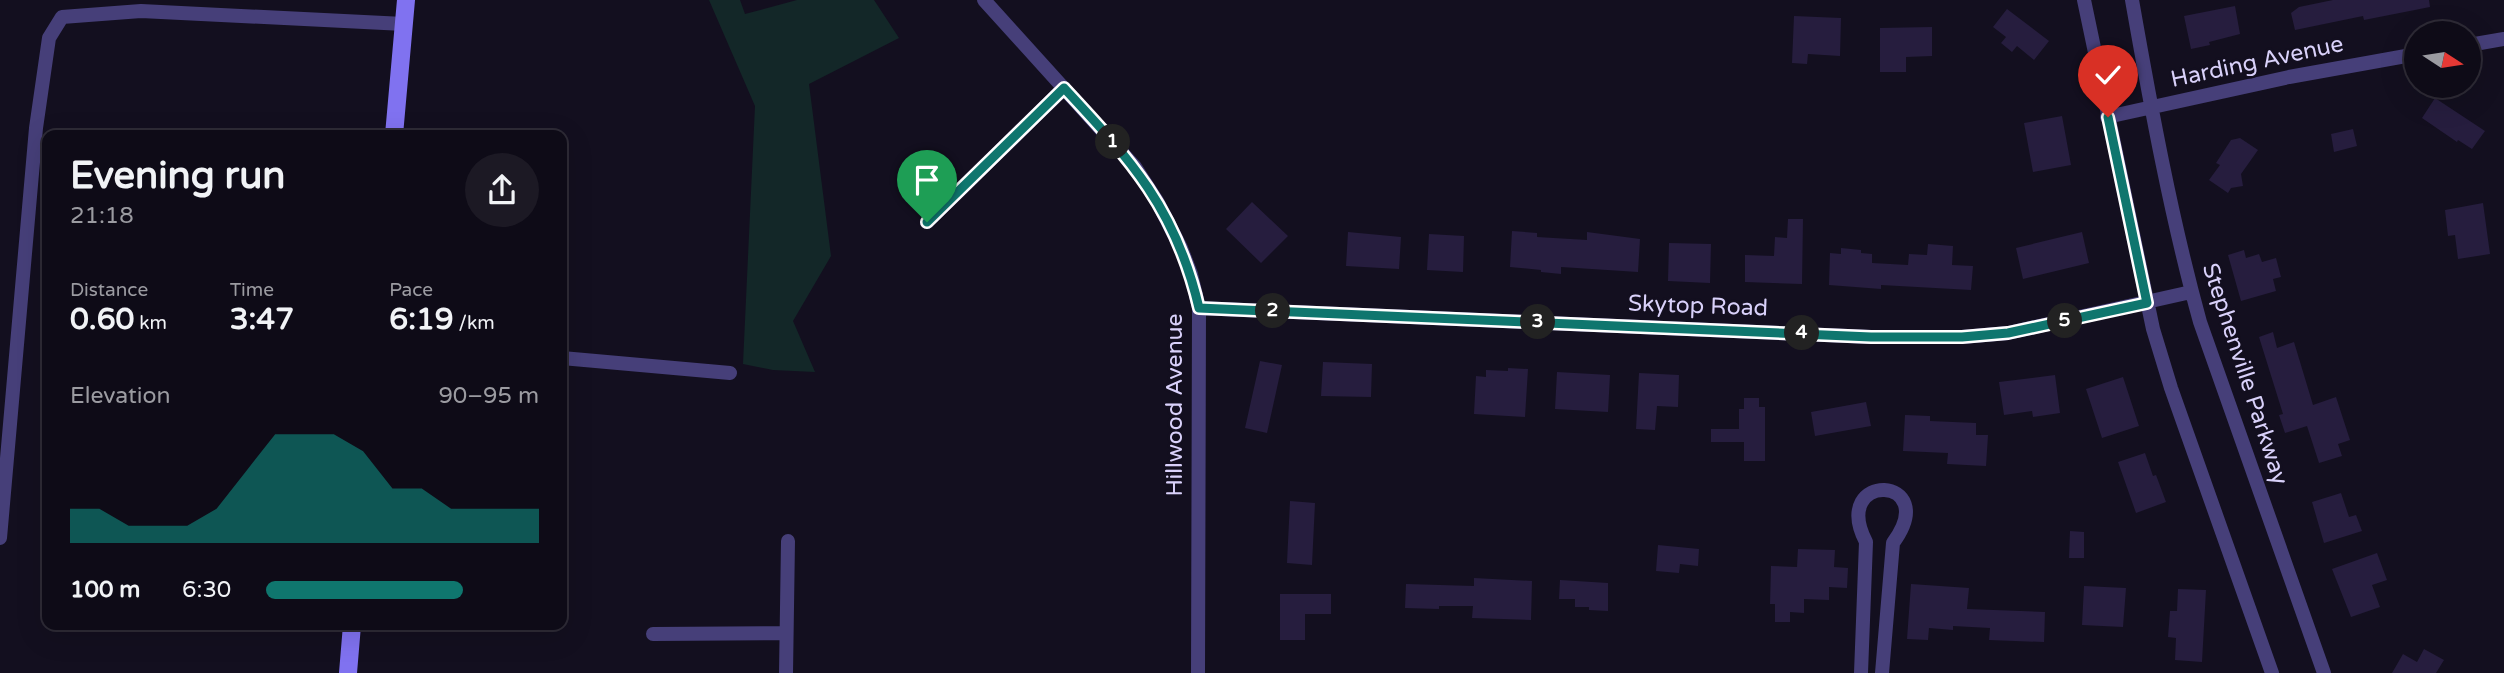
<!DOCTYPE html>
<html lang="en">
<head>
<meta charset="utf-8">
<style>
	body { margin:0; font-family:"Varela Round",sans-serif; background:#1c1924; color:#f1f3f6; height:100vh; display:flex; flex-direction:column; font-size:26px; white-space:nowrap }
	* { box-sizing:border-box; margin:0 }
	p { font-size:23px; color:#9b9ba1 }
	.icon { flex:none; width:38px; height:38px; fill:none; stroke:currentColor; stroke-width:2; stroke-linecap:round; stroke-linejoin:round }
	.map { position:relative; flex:1; overflow:hidden }
	.drawer { position:absolute; left:42px; top:130px; width:525px; height:500px; display:flex; flex-direction:column; background:#0e0b17; border-radius:14px; box-shadow:0 7px 28px #0002,0 0 0 2px #2e2b36 }
	.drawer>* { flex:none }
	.needle { width:46px; rotate:102deg }
	.controls { position:absolute; left:2404px; top:21px; display:grid; gap:14px }
	.controls a { display:grid; place-items:center; width:77px; height:77px; border-radius:50%; background:#0e0b17; box-shadow:0 7px 28px #0002,0 0 0 2px #2e2b36; font-size:35px }
	.pin { position:absolute; display:grid; place-items:center; width:60px; height:60px; color:#fff; margin:-72px -30px; border-radius:50% 50% 50% 0; rotate:-45deg; box-shadow:0 0 7px #0007 }
	.pin .icon { rotate:45deg }
	.km { position:absolute; width:35px; height:35px; margin:-18px; border-radius:50%; background:#222; color:#fff; font-size:19px; line-height:35px; text-align:center }
	.round { display:grid; place-items:center; flex:none; width:74px; height:74px; border-radius:37px; background:#1c1924 }
	.summary { display:flex; align-items:center; justify-content:space-between; height:119px; padding:0 28px }
	h1 { font-size:38px; font-weight:700; line-height:52px }
	.metrics { display:grid; grid-template-columns:repeat(3,1fr); gap:10px; height:119px; padding:7px 28px }
	.metrics div { display:grid; align-content:center }
	.metrics b { font-size:30px; font-weight:700 }
	.metrics small { font-size:19px; font-weight:400 }
	.metrics p { font-size:19px }
	.chart { height:196px; padding:14px 28px }
	.chart p { display:flex; justify-content:space-between }
	.chart svg { width:100%; height:126px; margin-top:7px; fill:#0f766e; opacity:.7 }
	ul { padding:0 28px; list-style:none; font-size:23px }
	li { display:grid; grid-template-columns:112px 84px 1fr; align-items:center; height:52px }
	li i { height:18px; border-radius:9px; background:#0f766e }
	.map>svg:first-child { display:block }
	.green { fill:#132728 }
	.building { fill:#261d3e }
	.lines { fill:none; stroke-linecap:round; stroke-linejoin:round }
	.street { stroke:#463f79; stroke-width:14 }
	.secondary { stroke:#8072f0; stroke-width:18 }
	.route-casing { stroke:#fff; stroke-width:14 }
	.route { stroke:#0f766e; stroke-width:9 }
	.labels { text-anchor:middle; dominant-baseline:central; stroke-width:5; stroke-linejoin:round; paint-order:stroke }
	.street-label { font-size:23px; fill:#d9d1fa; stroke:#130f1f }
</style>
</head>
<body>
<div class="map">
<svg width="2504" height="673" viewBox="0 0 2504 673">
	<rect width="100%" height="100%" fill="#130f1f"/>
	<path class="green" d="M709,0H740L745,14L797,0H874L899,38L809,84L831,256L793,321L815,372L773,370L743,364L755,106Z"/>
	<path class="building" d="M2333,0H2429L2430,7L2364,20L2363,16L2295,30L2291,13L2299,7Z
		M2235,6L2240,34L2209,42L2210,45L2191,49L2184,16Z
		M2007,9L2049,41L2034,60L2017,46L2012,52L2001,43L2006,37L1993,27Z
		M1794,16L1841,18L1840,56L1808,54L1807,64L1792,63Z
		M1932,27V56L1906,57V72H1880V28Z
		M2435,98L2485,131L2472,149L2458,140L2457,142L2422,118Z
		M2062,116L2071,165L2033,172L2024,123Z
		M2353,129L2357,146L2334,152L2331,134Z
		M2240,138L2258,150L2241,174L2243,186L2231,188L2228,193L2209,180L2220,165L2216,163L2231,140Z
		M1252,202L1288,236L1261,263L1226,229Z
		M2483,203L2490,254L2458,259L2455,235L2448,236L2445,210Z
		M1788,219H1803L1802,284L1745,282V255L1774,256L1775,237L1787,238Z
		M1512,231L1537,233V237L1587,240V232L1640,239L1638,272L1561,267V274L1541,272V270L1510,267Z
		M1348,232L1401,237L1399,269L1346,266Z
		M2082,232L2089,263L2023,279L2016,248Z
		M1429,234L1464,236L1463,272L1427,270Z
		M1669,243L1711,244L1710,283L1668,281Z
		M1928,244L1953,246L1952,265L1973,266L1971,290L1881,285V289L1829,285L1830,253L1841,254V248L1861,250V253L1872,254V263L1908,265L1909,254L1927,255Z
		M2244,250L2246,258L2259,254L2262,262L2276,258L2281,277L2273,279L2276,291L2241,301L2228,255Z
		M2273,332L2277,348L2294,342L2313,405L2336,397L2350,440L2338,444L2342,456L2319,463L2307,426L2285,433L2279,415L2283,414L2259,337Z
		M1260,361L1282,365L1267,433L1245,428Z
		M1323,362L1372,364L1371,397L1321,396Z
		M1508,368L1528,369L1525,417L1474,414L1476,376L1486,377V370L1508,371Z
		M1557,372L1610,375L1608,412L1555,409Z
		M1639,373L1679,375L1678,407L1657,406L1655,430L1636,429Z
		M2055,375L2060,413L2033,417L2032,411L2004,415L1999,382Z
		M2123,377L2139,426L2102,438L2086,389Z
		M1744,398H1759V407H1765V461H1744V442H1711V429H1739V409H1744Z
		M1866,402L1871,426L1815,436L1811,412Z
		M1905,415L1930,416V421L1976,423V435H1988L1986,466L1947,464L1948,453L1903,451Z
		M2145,453L2153,476L2156,475L2166,502L2136,513L2118,462Z
		M2341,493L2349,517L2356,515L2362,531L2324,543L2312,502Z
		M1290,501L1315,503L1312,565L1287,563Z
		M2070,531L2084,532V558H2069Z
		M1658,545L1699,549L1698,566L1680,564L1679,573L1656,571Z
		M1798,549L1835,550L1834,567L1848,568L1847,588L1829,587V600L1804,599V613L1790,612V622H1775V604H1770L1771,566L1797,567Z
		M2377,553L2387,580L2372,585L2380,607L2351,617L2332,569Z
		M1474,578L1532,581L1531,620L1472,618L1473,606H1439V609L1405,608L1406,584L1474,586Z
		M1560,580L1608,583V611L1589,610V607H1575V599H1559Z
		M1911,584L1969,588L1967,609L2045,612L2044,642L1989,640L1990,628L1953,626V630L1929,628L1928,640L1907,639Z
		M2084,586L2126,588L2123,627L2082,625Z
		M2178,589L2206,590L2202,662L2175,660L2176,638L2168,637L2170,611H2177Z
		M1280,594H1331V614H1305V640H1280Z
		M2424,649L2444,660L2436,673H2392L2403,654L2417,662Z"/>
	<g class="lines">
		<path class="street" d="M984,0L1135,167L1157,201L1181,248L1191,274L1199,308L1198,673
			M2084,0L2153,329L2171,388L2272,673
			M2132,0C2151,108 2171,217 2200,322L2324,673
			M2469,45L2504,39
			M2107,117L2289,77L2417,54
			M927,222L1064,88
			M1199,308L1871,337H1962L2008,333L2191,292
			M562,358L730,373
			M0,538L36,128L49,38L62,17L141,11L404,24
			M653,634L786,633
			M786,673L788,541
			M1861,673L1866,542C1829,470 1943,475 1893,543L1882,673"/>
		<path class="secondary" d="M394,135L406,0
			M348,673L352,625"/>
	</g>
	<g class="lines">
		<defs>
			<path id="route" d="M927,222L1064,88C1131,160 1176,209 1199,308L1871,337H1962L2008,333L2147,303L2108,117"/>
		</defs>
		<use href="#route" class="route-casing"/>
		<use href="#route" class="route"/>
	</g>
	<g class="labels">
		<g class="street-label">
			<text transform="translate(2257 62) rotate(-12)">Harding Avenue</text>
			<text transform="translate(1698 306) rotate(2)">Skytop Road</text>
			<text transform="translate(2245 374) rotate(72)">Stephenville Parkway</text>
			<text transform="translate(1175 405) rotate(-90)">Hillwood Avenue</text>
		</g>
	</g>
</svg>
<div class="controls">
<a><svg class="needle" viewBox="-14 -14 28 28"><path d="M0-13l5 13h-10z" fill="#e53935"/><path d="M0 13l5-13h-10z" fill="#9b9ba1"/></svg></a>
</div>
<div class="pin" style="left:927px;top:222px;background:#1e9e55"><svg class="icon" aria-label="arrive" viewBox="0 0 24 24"><path d="M6 21V4h12l-3 4 3 4H6"/></svg></div>
<div class="pin" style="left:2108px;top:117px;background:#d93025"><svg class="icon" aria-label="check" viewBox="0 0 24 24"><path d="M5 12l5 5 9-10"/></svg></div>
<b class="km" style="left:1113px;top:142px">1</b>
<b class="km" style="left:1273px;top:311px">2</b>
<b class="km" style="left:1538px;top:322px">3</b>
<b class="km" style="left:1802px;top:333px">4</b>
<b class="km" style="left:2065px;top:321px">5</b>
<section class="drawer">
<div class="summary"><div><h1>Evening run</h1><p>21:18</p></div><a class="round"><svg class="icon" aria-label="share" viewBox="0 0 24 24"><path d="M12 15V3M7 8l5-5 5 5M5 13v7h14v-7"/></svg></a></div>
<div class="metrics">
<div><p>Distance</p><b>0.60<small> km</small></b></div>
<div><p>Time</p><b>3:47</b></div>
<div><p>Pace</p><b>6:19<small> /km</small></b></div>
</div>
<div class="chart"><p><span>Elevation</span>90–95 m</p>
<svg viewBox="0 0 160 44" preserveAspectRatio="none"><path d="M0 44V32L10 32L20 38L30 38L40 38L50 32L60 19L70 6L80 6L90 6L100 12L110 25L120 25L130 32L140 32L150 32L160 32V44z"/></svg>
</div>
<ul>
<li><b>100 m</b>6:30<i style="width:72%"></i></li>
</ul>
</section>
</div>
</body>
</html>
